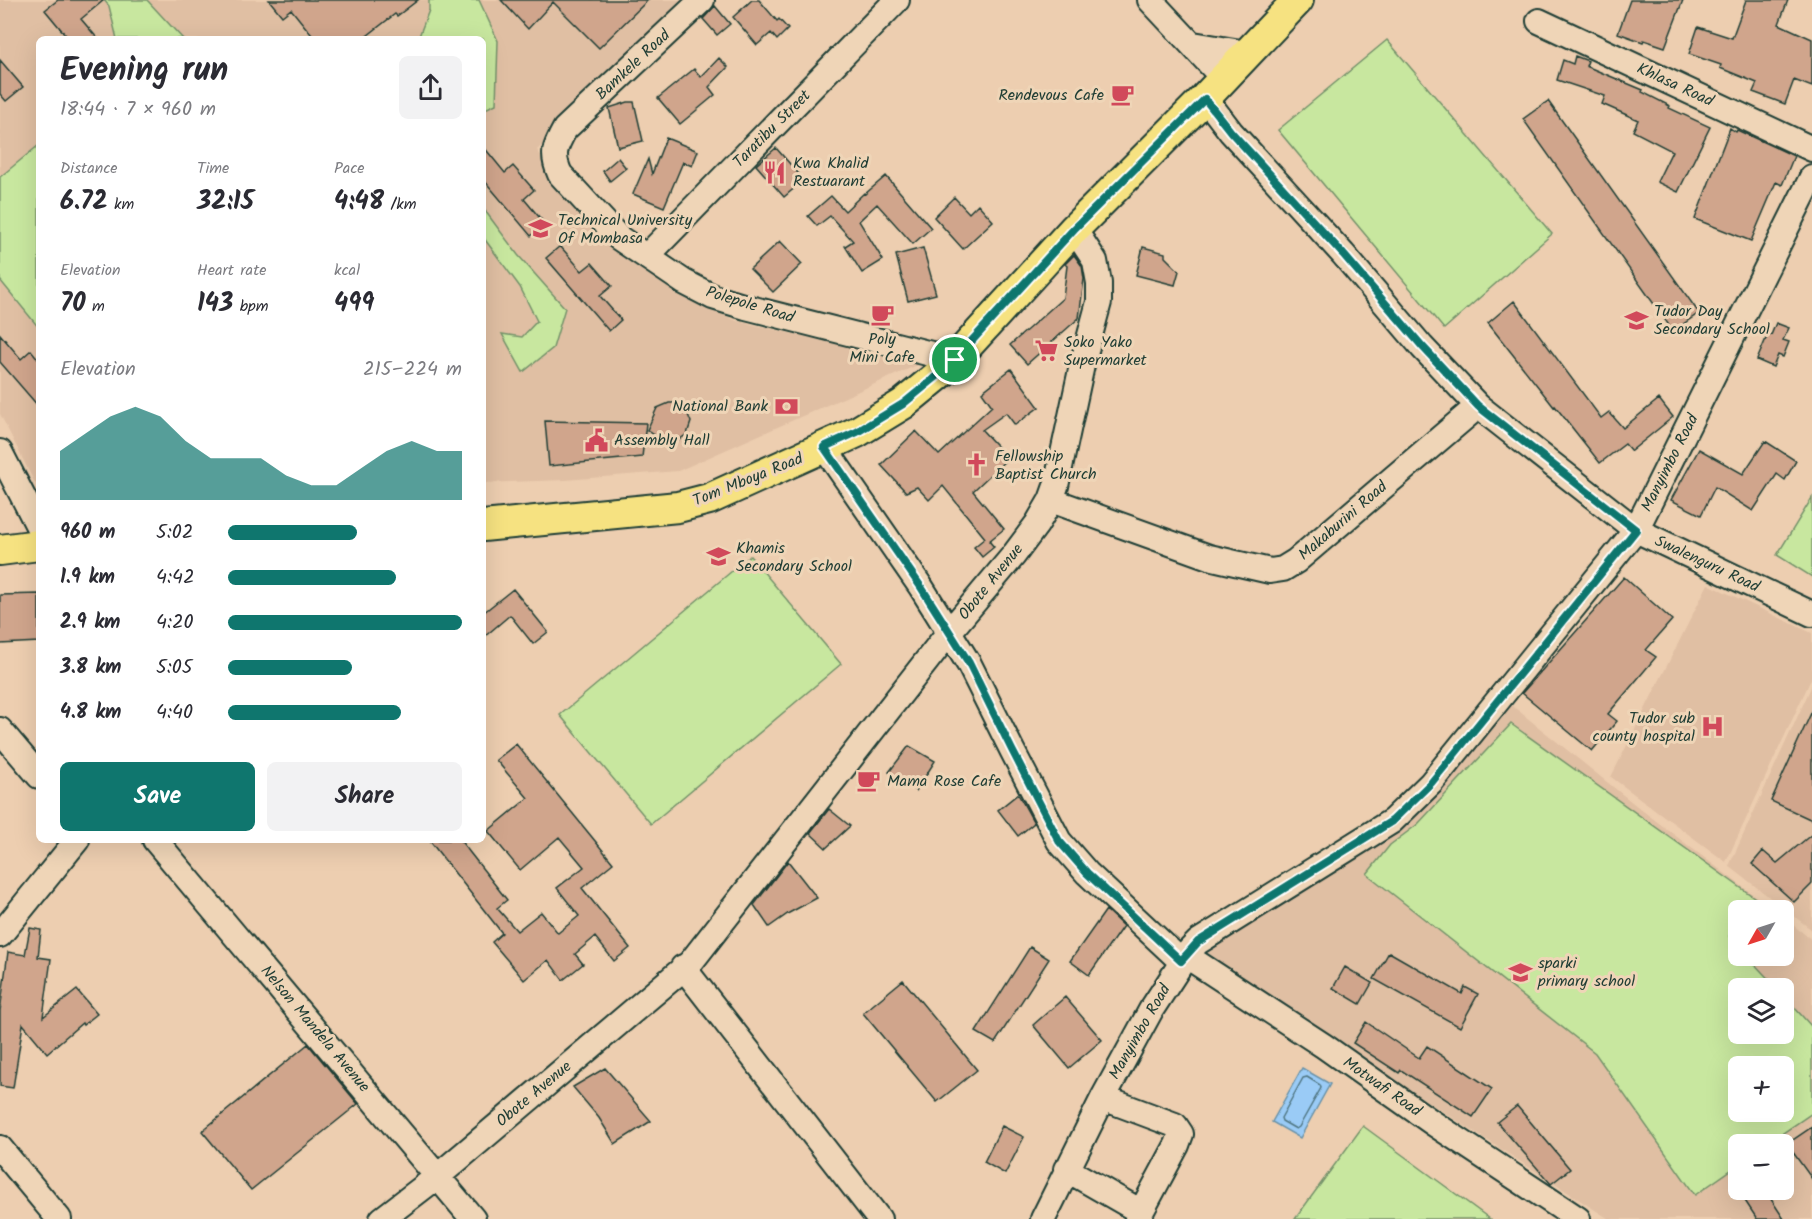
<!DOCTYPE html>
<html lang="en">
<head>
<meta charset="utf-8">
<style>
	body { margin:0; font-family:Kalam,sans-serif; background:#f2f2f3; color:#2b2b33; height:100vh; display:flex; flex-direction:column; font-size:22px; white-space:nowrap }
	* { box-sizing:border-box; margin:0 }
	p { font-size:20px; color:#7c7c81 }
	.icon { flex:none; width:33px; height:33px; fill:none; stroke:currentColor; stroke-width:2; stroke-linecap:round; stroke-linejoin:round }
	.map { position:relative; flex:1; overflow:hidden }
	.side { position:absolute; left:36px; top:36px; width:450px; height:807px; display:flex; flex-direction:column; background:#fff; border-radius:9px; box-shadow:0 6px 24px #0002 }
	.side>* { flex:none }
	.needle { width:39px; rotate:231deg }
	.tools { position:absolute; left:1728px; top:900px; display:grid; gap:12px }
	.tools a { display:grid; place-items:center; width:66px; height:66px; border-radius:9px; background:#fff; box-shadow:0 6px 24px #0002; font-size:30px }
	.pin { position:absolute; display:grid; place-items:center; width:51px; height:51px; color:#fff; margin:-26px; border:3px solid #fff; border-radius:50%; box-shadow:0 2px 6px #0007 }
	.round { display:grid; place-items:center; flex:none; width:63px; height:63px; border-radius:9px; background:#f2f2f3 }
	.head { display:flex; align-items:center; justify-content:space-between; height:102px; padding:0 24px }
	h1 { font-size:33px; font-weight:700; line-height:45px }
	.metrics { display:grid; grid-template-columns:repeat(3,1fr); gap:9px; height:102px; padding:6px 24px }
	.metrics div { display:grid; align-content:center }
	.metrics b { font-size:26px; font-weight:700 }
	.metrics small { font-size:16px; font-weight:400 }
	.metrics p { font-size:16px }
	.chart { height:168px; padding:12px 24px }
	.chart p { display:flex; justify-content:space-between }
	.chart svg { width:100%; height:108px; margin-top:6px; fill:#0f766e; opacity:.7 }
	.primary-button { display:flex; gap:12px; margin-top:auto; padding:12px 24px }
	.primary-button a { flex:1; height:69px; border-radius:9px; background:#0f766e; color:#fff; font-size:24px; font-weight:700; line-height:69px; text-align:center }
	.primary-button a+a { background:#f2f2f3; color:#2b2b33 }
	ul { padding:0 24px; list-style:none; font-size:20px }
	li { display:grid; grid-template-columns:96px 72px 1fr; align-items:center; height:45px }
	li i { height:15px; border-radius:8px; background:#0f766e }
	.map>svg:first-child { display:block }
	.built { fill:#e0bfa3; fill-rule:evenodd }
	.green { fill:#c8e79f; stroke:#74926a; stroke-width:1.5; fill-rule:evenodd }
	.water { fill:#9acbf6; stroke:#6992a8; stroke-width:1.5 }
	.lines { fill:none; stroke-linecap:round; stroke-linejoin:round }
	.shore { stroke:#507682; stroke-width:1.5 }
	.building { fill:#d0a58c; stroke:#1f3d34; stroke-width:1.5 }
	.minor-casing { stroke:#1f3d34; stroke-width:28 }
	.major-casing { stroke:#1f3d34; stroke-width:34 }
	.minor { stroke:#efd5b7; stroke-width:24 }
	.major { stroke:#f6e281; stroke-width:30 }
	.route-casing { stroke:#fff; stroke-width:12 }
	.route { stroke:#0f766e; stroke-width:8 }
	.labels { text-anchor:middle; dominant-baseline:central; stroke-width:6; stroke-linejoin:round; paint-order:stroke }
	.street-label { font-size:16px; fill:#1f3d34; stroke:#efd5b7 }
	.poi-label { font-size:16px; fill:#1f3d34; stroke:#efd5b7; text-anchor:start }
</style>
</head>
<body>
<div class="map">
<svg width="1812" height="1219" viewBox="0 0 1812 1219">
	<rect width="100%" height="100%" fill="#edceb0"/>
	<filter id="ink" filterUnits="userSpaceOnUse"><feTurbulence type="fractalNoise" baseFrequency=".0167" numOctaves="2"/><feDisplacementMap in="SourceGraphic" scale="12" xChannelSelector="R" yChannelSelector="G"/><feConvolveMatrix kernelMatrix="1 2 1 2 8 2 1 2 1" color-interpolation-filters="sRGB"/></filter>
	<g filter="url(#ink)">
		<path class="built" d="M0,0H697L537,150L575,205L618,252L676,294L737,321L922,363L678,471L565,480L483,483V39H39V485L35,483L0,414Z
			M1708,584L1812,633V677L1726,862L1611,777Z
			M1812,685V930L1729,866Z
			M1510,704L1643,811L1773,910H1738V956H1784V918L1812,940V1219H1609L1201,955L1402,828ZM1738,988H1784V1034H1738ZM1738,1066H1784V1112H1738ZM1738,1144H1784V1190H1738Z"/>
		<path class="green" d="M104,0H147L183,39H117L109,6Z
			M429,0H479L498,41L496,104L483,110V39H418L429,10Z
			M1387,40L1552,234L1444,329L1278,130Z
			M39,145V328L0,280V177Z
			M483,208L518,255L565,308L553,348L523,372L502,334L522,337L537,321L520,287L483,237Z
			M1812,498V577L1777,555Z
			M750,556L841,664L651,824L560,715Z
			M1511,724L1765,905L1758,910H1738V928L1729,936L1738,946V956H1747L1777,988H1738V1034H1784V996L1812,1027V1113L1767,1144H1738V1165L1695,1195L1595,1053L1367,874L1390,845L1418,824ZM1738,1066H1784V1112H1738Z
			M1363,1126L1490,1219H1295Z"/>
		<path class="water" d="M1302,1068L1330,1084L1300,1138L1272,1122Z"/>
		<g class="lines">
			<path class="shore" d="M1307,1077L1320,1085L1321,1088L1299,1127L1296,1129L1282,1121L1281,1118L1303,1078Z"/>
		</g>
		<path class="building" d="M58,0H104L81,19L98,39H69L45,10Z
			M269,0H418L397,16L395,14L363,39H315L291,9L282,16Z
			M501,0H648L599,48L553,2L528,29Z
			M752,0H759L777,21L779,19L788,29L777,40L771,33L757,45L733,17Z
			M1630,0H1683L1665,47L1644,40L1643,42L1618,33Z
			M1746,0H1788L1779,24L1812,39V87L1794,80L1785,104L1753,92L1757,83L1720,68L1721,65L1689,54L1698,27L1732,38Z
			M715,6L730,24L717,35L703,19Z
			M1575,56L1588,61L1586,66L1643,90L1642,92L1670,106L1669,108L1710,127L1678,192L1657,182L1672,151L1633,131L1638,120L1602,104L1605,96L1557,80L1563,60L1573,64Z
			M719,58L728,67L709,87L715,95L680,124L658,98L694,69L701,77Z
			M0,60L23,87L6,101L0,94Z
			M1548,101L1699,313L1673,331L1523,119Z
			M628,102H634L643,141L618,147L609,108Z
			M1730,128L1736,132L1737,130L1794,156L1782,185L1776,182L1751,241L1695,219Z
			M666,138L698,151L692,166L683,162L664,207L633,194L648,159L652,174Z
			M483,146L505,173L513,166L534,190L524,199L545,224L531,236L483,179Z
			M776,148L804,180L784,197L756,165Z
			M618,158L626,168L610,181L603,171Z
			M886,176L931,228L913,244L877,204L859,221L883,260L862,273L845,246L853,241L830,216L817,226L808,216L831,196L845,211L864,193L865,194Z
			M954,197L969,213L978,204L993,221L963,249L934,217Z
			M780,241L802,264L773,292L750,269Z
			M560,246L582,271L592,263L612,286L600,296L621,320L609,331L546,258Z
			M1143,247L1165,253V257L1179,271L1175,285L1136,275Z
			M923,248L936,294L908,301L896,255Z
			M1074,255L1082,266L1084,279L1079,318L1027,364L1010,345L1063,298L1067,266L1065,264Z
			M1514,301L1601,418L1609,412L1623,428L1659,399L1673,417L1631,451L1625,444L1600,463L1555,406L1554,407L1488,323Z
			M1776,323L1789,328L1783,340L1789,342L1783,357L1778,355L1773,367L1757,360L1768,334L1771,335Z
			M0,334L21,359L31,350L39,360V407L0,362Z
			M1011,369L1039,407L1015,425L1006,413L982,430L1008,458L973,491L1004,529L989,541L994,547L982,557L974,547L985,538L943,486L929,500L917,487L906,492L881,465L916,431L939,455L992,406L982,392Z
			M669,403H675L686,410L691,422L687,434L676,442L663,441L647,430L657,408Z
			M545,421L646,423L642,457L549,466Z
			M1765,441L1796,461L1785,480L1777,474L1753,511L1715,487L1701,515L1671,500L1699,449L1743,474Z
			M1624,577L1672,620L1646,650L1656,657L1608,714L1617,721L1592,751L1522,693Z
			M513,589L548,632L533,644L510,615L483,638V613Z
			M39,594V642L0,644V595Z
			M1812,711V820L1771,801Z
			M516,744L613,863L582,888L630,948L614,961L595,937L575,954L583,964L563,980L548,960L524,980L492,942L502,933L429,840H460L507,900L497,908L517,931L541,912L558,933L579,916L557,888L584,867L559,837L520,870L488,831L528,798L496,760Z
			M909,746L935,761L916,791L889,772Z
			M1018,794L1034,823L1018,836L998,810Z
			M829,809L850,826L826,848L810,833Z
			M1812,834V884L1794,902L1752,864L1763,851L1777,863Z
			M788,861L817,898L789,913L769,927L754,905Z
			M1106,910L1123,926L1089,975L1070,961Z
			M30,928L41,930L38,957L51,959L43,1017L77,990L97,1014L83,1025L82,1023L47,1053L23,1024L13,1088L0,1086V1011L8,952L25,955Z
			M1030,947L1049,959L995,1043L976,1032Z
			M1389,952L1462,994L1465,987L1478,994L1460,1027L1374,979Z
			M1345,967L1372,983L1360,1004L1333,988Z
			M903,980L977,1070L937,1102L863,1013Z
			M1065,997L1102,1040L1069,1068L1033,1025Z
			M1366,1022L1419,1058L1427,1046L1492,1089L1473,1117L1401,1070L1399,1073L1353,1043Z
			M308,1044L358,1104L251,1190L202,1131Z
			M605,1068L651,1121L615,1144L599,1118L573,1087Z
			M1517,1106L1570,1169L1551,1184L1497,1122Z
			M1002,1126L1024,1137L1005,1174L984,1162Z
			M1812,1127V1179L1787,1144Z
			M1738,1190H1765L1784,1219H1757Z"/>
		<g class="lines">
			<defs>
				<path id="minor" d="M702,0L565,129C555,147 551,154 560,174L619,238L684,282L713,297L746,307L955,360
					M1150,0L1223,78
					M1539,21L1812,149
					M1193,44L1246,53
					M1205,98L1231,132L1343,254L1422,347L1478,406L1636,530L1812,614
					M647,256L897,0
					M824,447L921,587L969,664L1012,750L1059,841L1087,873L1181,961
					M0,452L39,528
					M1051,500L1209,557L1270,571L1283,569L1296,561L1478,406
					M0,730L39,776
					M155,840L473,1219
					M0,935L77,840
					M1185,955L1324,1046L1433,1123L1578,1219
					M683,967L879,1219
					M1103,1098L1175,1125L1181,1134L1177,1145L1141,1212
					M0,1148L59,1219
					M1066,1169L1141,1212L1137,1219
					M382,1219L438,1176L691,962L950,631L1013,556L1037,524L1051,500L1056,486L1082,365L1099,302V283L1095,261L1074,229
					M1043,1219L1103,1098L1151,1010L1190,950L1198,942L1392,821L1431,783L1636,530L1812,177"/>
				<path id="major" d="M483,526L678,507L709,499L824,447L857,432L903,404L947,368L1074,229L1205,98L1298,0
					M0,550L39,545"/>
			</defs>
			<use href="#minor" class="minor-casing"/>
			<use href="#major" class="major-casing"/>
			<use href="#minor" class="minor"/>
			<use href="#major" class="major"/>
		</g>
	</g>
	<g class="lines" filter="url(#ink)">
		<defs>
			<path id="route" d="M1205,99L1231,132L1343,254L1422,346L1478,406L1636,530L1431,783L1392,821L1198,942L1181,961L1087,873L1059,841L1012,750L969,663L921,587L824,447L857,432L903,404L947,368L1074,229Z"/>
		</defs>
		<use href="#route" class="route-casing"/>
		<use href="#route" class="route"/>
	</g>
	<defs>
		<symbol id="cafe-bare" viewBox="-9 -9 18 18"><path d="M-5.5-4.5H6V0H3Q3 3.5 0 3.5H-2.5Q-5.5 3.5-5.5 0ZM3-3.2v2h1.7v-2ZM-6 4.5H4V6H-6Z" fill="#d1495b" stroke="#efd5b7" stroke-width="2.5" paint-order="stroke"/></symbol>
		<symbol id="restaurant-bare" viewBox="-9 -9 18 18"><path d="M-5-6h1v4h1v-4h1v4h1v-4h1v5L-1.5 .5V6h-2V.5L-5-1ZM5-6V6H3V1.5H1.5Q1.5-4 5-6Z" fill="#d1495b" stroke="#efd5b7" stroke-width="2.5" paint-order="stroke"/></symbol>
		<symbol id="university-bare" viewBox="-9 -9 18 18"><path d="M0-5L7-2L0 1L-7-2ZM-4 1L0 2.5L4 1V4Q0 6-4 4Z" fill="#d1495b" stroke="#efd5b7" stroke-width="2.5" paint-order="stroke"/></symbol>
		<symbol id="school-bare" viewBox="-9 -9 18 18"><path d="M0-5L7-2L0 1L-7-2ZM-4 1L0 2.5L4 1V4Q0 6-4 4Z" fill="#d1495b" stroke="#efd5b7" stroke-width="2.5" paint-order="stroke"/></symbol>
		<symbol id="supermarket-bare" viewBox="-9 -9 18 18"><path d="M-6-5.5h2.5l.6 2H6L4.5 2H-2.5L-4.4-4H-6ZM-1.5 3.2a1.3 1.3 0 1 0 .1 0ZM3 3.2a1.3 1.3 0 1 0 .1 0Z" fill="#d1495b" stroke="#efd5b7" stroke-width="2.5" paint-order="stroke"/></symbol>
		<symbol id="bank-bare" viewBox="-9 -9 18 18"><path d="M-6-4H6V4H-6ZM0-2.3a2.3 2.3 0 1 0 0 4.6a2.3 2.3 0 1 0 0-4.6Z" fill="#d1495b" stroke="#efd5b7" stroke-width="2.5" paint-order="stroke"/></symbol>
		<symbol id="civic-bare" viewBox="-9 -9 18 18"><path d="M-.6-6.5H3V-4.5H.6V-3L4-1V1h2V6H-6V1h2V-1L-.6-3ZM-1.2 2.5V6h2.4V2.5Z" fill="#d1495b" stroke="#efd5b7" stroke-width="2.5" paint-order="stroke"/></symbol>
		<symbol id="church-bare" viewBox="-9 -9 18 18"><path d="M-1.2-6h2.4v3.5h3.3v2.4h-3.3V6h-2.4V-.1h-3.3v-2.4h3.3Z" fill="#d1495b" stroke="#efd5b7" stroke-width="2.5" paint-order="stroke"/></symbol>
		<symbol id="hospital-bare" viewBox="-9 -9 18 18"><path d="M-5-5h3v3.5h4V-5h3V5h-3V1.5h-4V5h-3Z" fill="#d1495b" stroke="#efd5b7" stroke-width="2.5" paint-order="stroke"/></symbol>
	</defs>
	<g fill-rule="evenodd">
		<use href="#cafe-bare" x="1106" y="78" width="33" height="33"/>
		<use href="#restaurant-bare" x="758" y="156" width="33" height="33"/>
		<use href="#university-bare" x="524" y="212" width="33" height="33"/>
		<use href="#cafe-bare" x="866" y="298" width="33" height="33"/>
		<use href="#school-bare" x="1620" y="304" width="33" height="33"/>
		<use href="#supermarket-bare" x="1030" y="334" width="33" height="33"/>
		<use href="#bank-bare" x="770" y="390" width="33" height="33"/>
		<use href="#civic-bare" x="580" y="424" width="33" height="33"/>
		<use href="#church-bare" x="960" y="448" width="33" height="33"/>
		<use href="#school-bare" x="702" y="540" width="33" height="33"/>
		<use href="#hospital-bare" x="1696" y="710" width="33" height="33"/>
		<use href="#cafe-bare" x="852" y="764" width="33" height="33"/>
		<use href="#school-bare" x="1504" y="956" width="33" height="33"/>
	</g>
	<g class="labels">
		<g class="street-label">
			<text transform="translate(633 65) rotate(-43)">Bamkele Road</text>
			<text transform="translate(1675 85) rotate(25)">Khlasa Road</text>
			<text transform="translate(772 129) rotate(-45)">Taratibu Street</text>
			<text transform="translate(750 305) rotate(17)">Polepole Road</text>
			<text transform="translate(1670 463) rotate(-63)">Manyimbo Road</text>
			<text transform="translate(748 480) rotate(-22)">Tom Mboya Road</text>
			<text transform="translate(1343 521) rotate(-41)">Makaburini Road</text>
			<text transform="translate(1707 564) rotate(25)">Swalenguru Road</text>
			<text transform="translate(991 582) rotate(-51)">Obote Avenue</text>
			<text transform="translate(315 1029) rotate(50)">Nelson Mandela Avenue</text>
			<text transform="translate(1140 1032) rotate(-60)">Manyimbo Road</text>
			<text transform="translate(1382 1087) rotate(35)">Motwafi Road</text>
			<text transform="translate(534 1094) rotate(-40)">Obote Avenue</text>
		</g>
		<g class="poi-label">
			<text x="1104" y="95" text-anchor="end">Rendevous Cafe</text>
			<text x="793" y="163">Kwa Khalid<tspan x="793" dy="18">Restuarant</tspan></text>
			<text x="558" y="220">Technical University<tspan x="558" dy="18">Of Mombasa</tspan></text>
			<text x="1654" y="311">Tudor Day<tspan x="1654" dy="18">Secondary School</tspan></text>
			<text x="882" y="339" text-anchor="middle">Poly<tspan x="882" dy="18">Mini Cafe</tspan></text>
			<text x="1064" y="342">Soko Yako<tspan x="1064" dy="18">Supermarket</tspan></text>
			<text x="768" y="406" text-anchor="end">National Bank</text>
			<text x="614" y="440">Assembly Hall</text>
			<text x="995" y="456">Fellowship<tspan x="995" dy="18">Baptist Church</tspan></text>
			<text x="736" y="548">Khamis<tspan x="736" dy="18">Secondary School</tspan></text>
			<text x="1695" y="718" text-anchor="end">Tudor sub<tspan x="1695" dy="18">county hospital</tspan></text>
			<text x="887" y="781">Mama Rose Cafe</text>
			<text x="1538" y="963">sparki<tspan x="1538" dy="18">primary school</tspan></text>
		</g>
	</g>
</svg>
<div class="tools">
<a><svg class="needle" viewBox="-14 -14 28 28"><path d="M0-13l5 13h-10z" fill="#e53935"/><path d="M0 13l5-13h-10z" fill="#7c7c81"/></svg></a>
<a><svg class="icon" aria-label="layers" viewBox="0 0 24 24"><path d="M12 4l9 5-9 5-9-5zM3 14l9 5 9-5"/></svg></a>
<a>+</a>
<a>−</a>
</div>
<div class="pin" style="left:955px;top:360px;background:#1e9e55"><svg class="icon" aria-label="arrive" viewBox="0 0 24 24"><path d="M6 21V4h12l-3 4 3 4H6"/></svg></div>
<section class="side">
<div class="head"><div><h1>Evening run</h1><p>18:44 · 7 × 960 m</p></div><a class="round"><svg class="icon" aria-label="share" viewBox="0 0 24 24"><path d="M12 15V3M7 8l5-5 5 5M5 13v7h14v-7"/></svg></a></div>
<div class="metrics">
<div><p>Distance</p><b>6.72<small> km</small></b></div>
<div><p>Time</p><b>32:15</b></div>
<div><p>Pace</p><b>4:48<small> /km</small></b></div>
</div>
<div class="metrics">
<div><p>Elevation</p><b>70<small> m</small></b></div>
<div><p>Heart rate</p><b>143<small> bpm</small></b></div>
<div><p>kcal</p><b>499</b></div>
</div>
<div class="chart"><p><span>Elevation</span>215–224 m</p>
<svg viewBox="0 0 160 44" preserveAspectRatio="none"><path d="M0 44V24L10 17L20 10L30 6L40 10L50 20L60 27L70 27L80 27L90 34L100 38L110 38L120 31L130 24L140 20L150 24L160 24V44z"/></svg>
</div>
<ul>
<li><b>960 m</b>5:02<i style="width:55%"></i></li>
<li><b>1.9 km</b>4:42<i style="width:72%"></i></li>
<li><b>2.9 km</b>4:20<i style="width:100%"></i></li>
<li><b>3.8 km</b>5:05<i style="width:53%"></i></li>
<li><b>4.8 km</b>4:40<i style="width:74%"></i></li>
</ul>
<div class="primary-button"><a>Save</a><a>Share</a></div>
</section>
</div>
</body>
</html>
